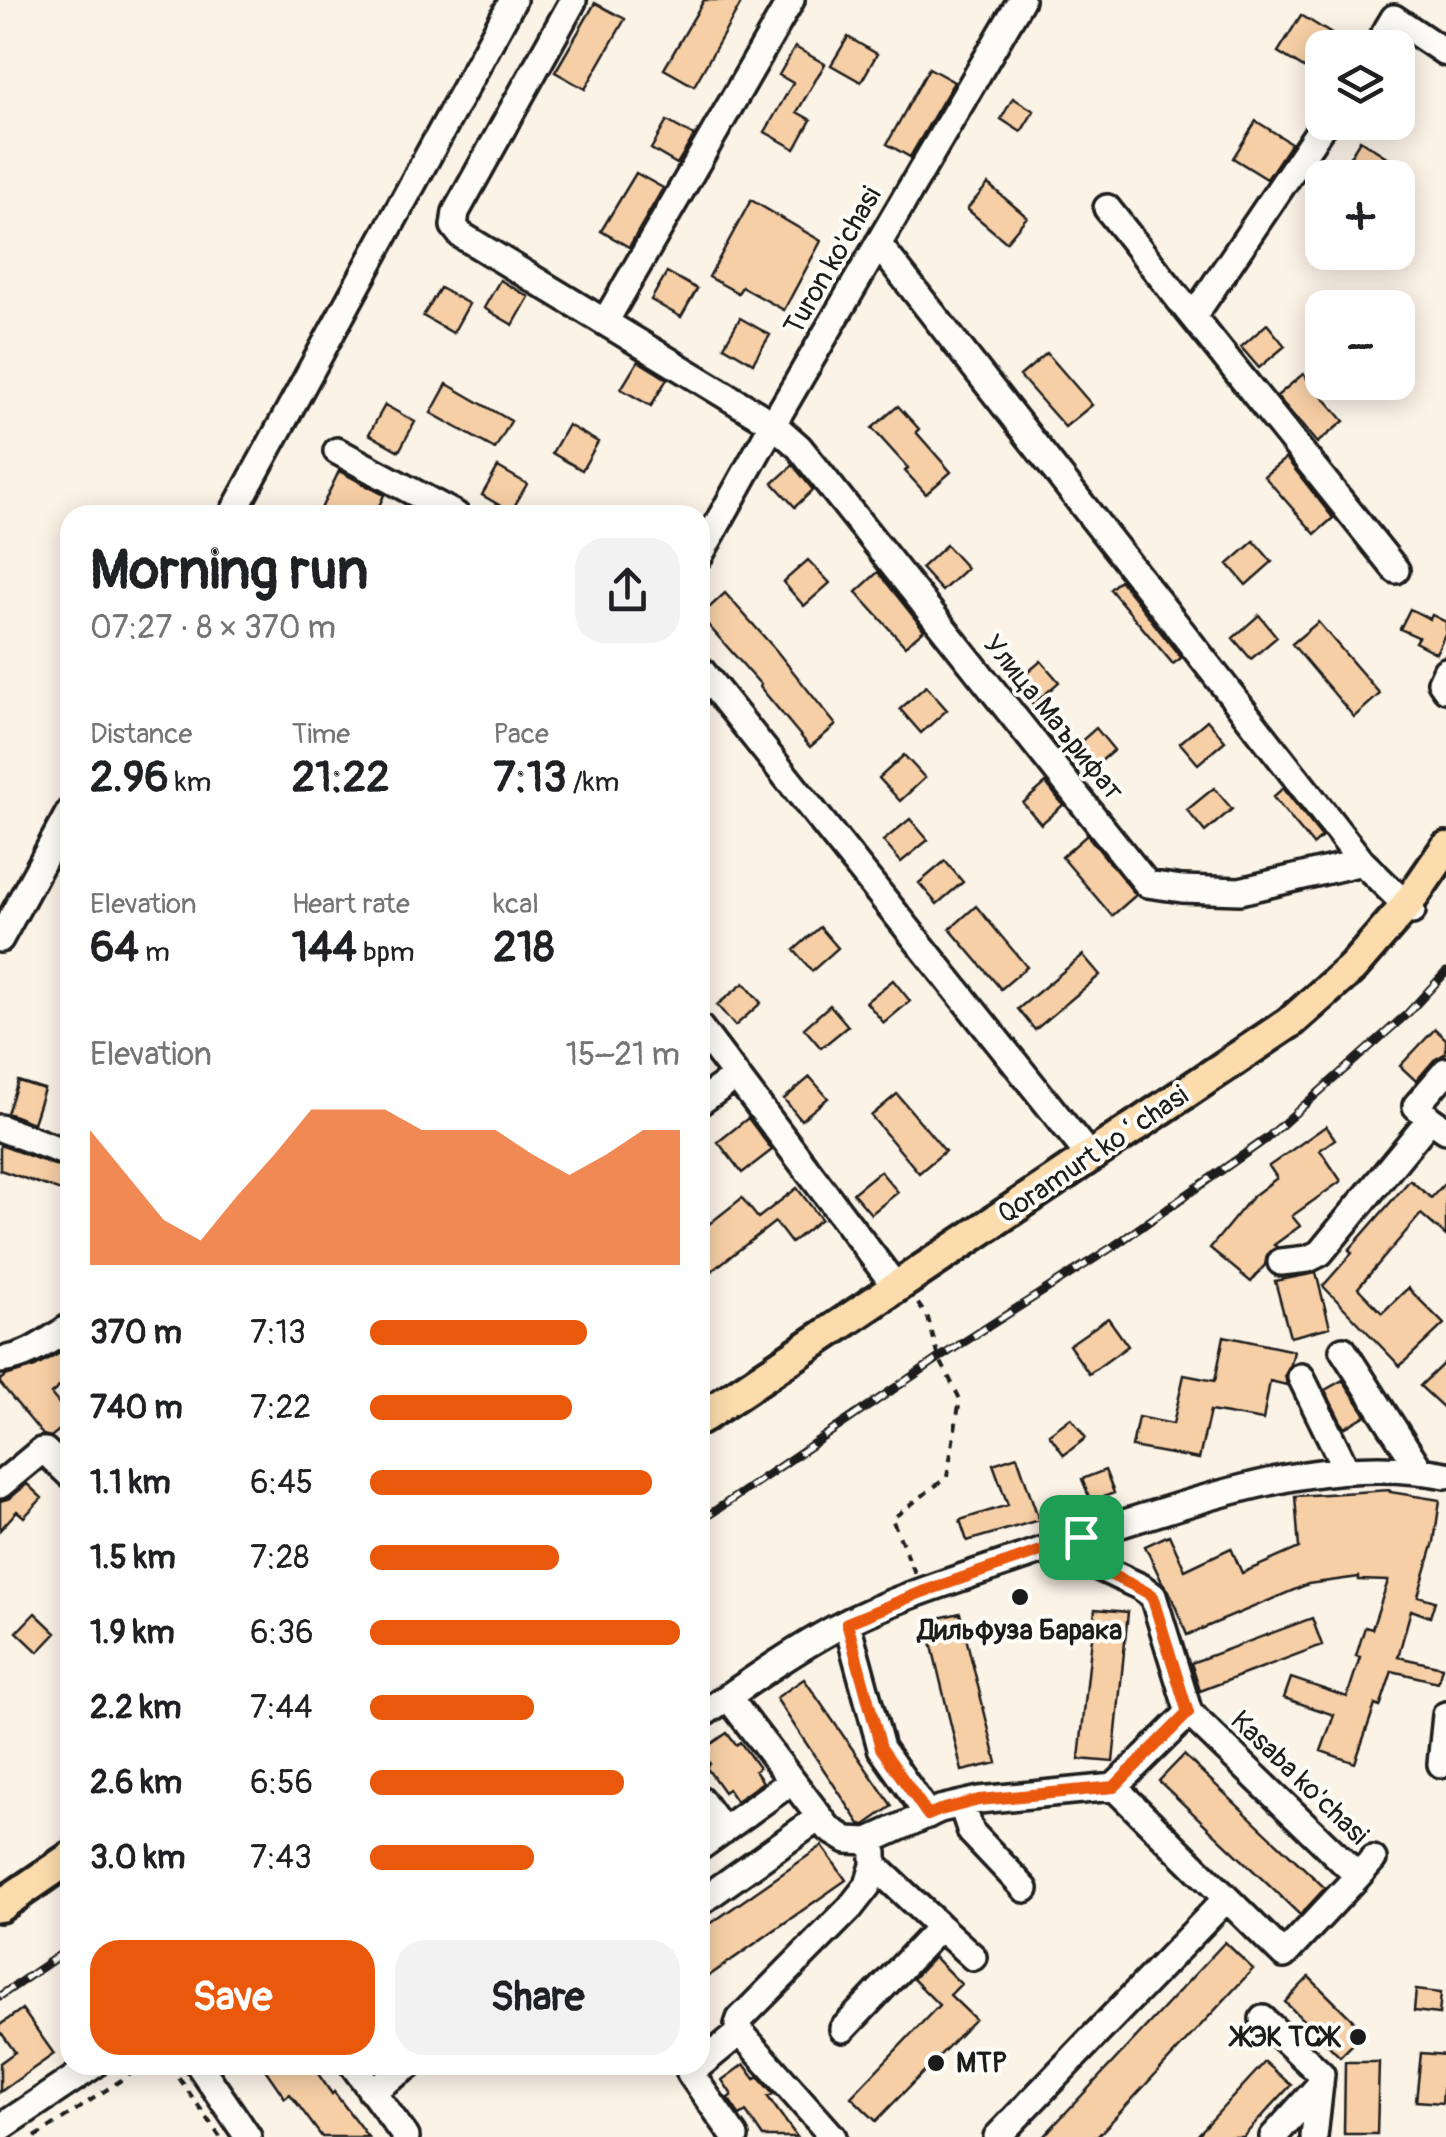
<!DOCTYPE html>
<html lang="en">
<head>
<meta charset="utf-8">
<style>
	body { margin:0; font-family:Pangolin,sans-serif; background:#f2f2f2; color:#202124; height:100vh; display:flex; flex-direction:column; font-size:38px; white-space:nowrap }
	* { box-sizing:border-box; margin:0 }
	p { font-size:32px; color:#757577 }
	.icon { flex:none; width:55px; height:55px; fill:none; stroke:currentColor; stroke-width:2; stroke-linecap:round; stroke-linejoin:round }
	.map { position:relative; flex:1; overflow:hidden }
	.side { position:absolute; left:60px; top:505px; width:650px; height:1570px; display:flex; flex-direction:column; background:#fff; border-radius:30px; box-shadow:0 5px 25px #0003 }
	.side>* { flex:none }
	.tools { position:absolute; left:1305px; top:30px; display:grid; gap:20px }
	.tools a { display:grid; place-items:center; width:110px; height:110px; border-radius:20px; background:#fff; box-shadow:0 5px 25px #0003; font-size:50px }
	.pin { position:absolute; display:grid; place-items:center; width:85px; height:85px; color:#fff; margin:-42px; border-radius:20px; box-shadow:0 5px 15px #0006 }
	.round { display:grid; place-items:center; flex:none; width:105px; height:105px; border-radius:30px; background:#f2f2f2 }
	.headline { display:flex; align-items:center; justify-content:space-between; height:170px; padding:0 30px }
	h1 { font-size:55px; font-weight:800; line-height:75px }
	.figures { display:grid; grid-template-columns:repeat(3,1fr); gap:15px; height:170px; padding:10px 30px }
	.figures div { display:grid; align-content:center }
	.figures b { font-size:42px; font-weight:800 }
	.figures small { font-size:28px; font-weight:400 }
	.figures p { font-size:28px }
	.chart { height:280px; padding:20px 30px }
	.chart p { display:flex; justify-content:space-between }
	.chart svg { width:100%; height:180px; margin-top:10px; fill:#ea580c; opacity:.7 }
	.action { display:flex; gap:20px; margin-top:auto; padding:20px 30px }
	.action a { flex:1; height:115px; border-radius:30px; background:#ea580c; color:#fff; font-size:40px; font-weight:800; line-height:115px; text-align:center }
	.action a+a { background:#f2f2f2; color:#202124 }
	ul { padding:0 30px; list-style:none; font-size:32px }
	li { display:grid; grid-template-columns:160px 120px 1fr; align-items:center; height:75px }
	li i { height:25px; border-radius:12px; background:#ea580c }
	.map>svg:first-child { display:block }
	.building { fill:#f7cfa6; stroke:#1c1c1c; stroke-width:2.5 }
	.lines { fill:none; stroke-linecap:round; stroke-linejoin:round }
	.minor-casing { stroke:#1c1c1c; stroke-width:32 }
	.major-casing { stroke:#1c1c1c; stroke-width:38 }
	.path { stroke:#1c1c1c; stroke-width:4; stroke-dasharray:8 8; stroke-linecap:butt }
	.minor { stroke:#fdfcf7; stroke-width:25 }
	.major { stroke:#fcdcac; stroke-width:30 }
	.rail-casing { stroke:#1c1c1c; stroke-width:9 }
	.rail { stroke:#fdfcf7; stroke-width:5; stroke-dasharray:15; stroke-linecap:butt }
	.route-casing { stroke:#fff; stroke-width:20 }
	.route { stroke:#ea580c; stroke-width:12 }
	.poi-dot { fill:#1c1c1c; stroke:#fdfcf7; stroke-width:4 }
	.labels { text-anchor:middle; dominant-baseline:central; stroke-width:8; stroke-linejoin:round; paint-order:stroke }
	.street-label { font-size:28px; fill:#1c1c1c; stroke:#fdfcf7 }
	.poi-label { font-size:28px; font-weight:bold; fill:#1c1c1c; stroke:#fdfcf7 }
</style>
</head>
<body>
<div class="map">
<svg width="1446" height="2137" viewBox="0 0 1446 2137">
	<rect width="100%" height="100%" fill="#fcf3e7"/>
	<filter id="ink" filterUnits="userSpaceOnUse"><feTurbulence type="fractalNoise" baseFrequency=".01" numOctaves="2"/><feDisplacementMap in="SourceGraphic" scale="20" xChannelSelector="R" yChannelSelector="G"/><feConvolveMatrix kernelMatrix="1 2 1 2 8 2 1 2 1" color-interpolation-filters="sRGB"/></filter>
	<g filter="url(#ink)">
		<path class="building" d="M704,0H743L694,86L664,69Z
			M595,3L625,19L585,89L555,72Z
			M1301,15L1354,48H1322V68L1317,76L1278,52Z
			M848,37L877,54L861,82L831,65Z
			M795,47L825,64L797,112L811,120L795,149L765,132L793,83L779,75Z
			M929,68L954,82L910,157L887,144Z
			M1013,98L1034,111L1021,132L1001,119Z
			M667,121L694,136L677,164L651,149Z
			M1256,121L1291,143L1267,179L1233,158Z
			M1360,140L1399,165L1391,178H1337Z
			M636,173L663,188L629,247L601,231Z
			M988,184L1027,217L1006,242L967,209Z
			M751,200L821,241L784,310L742,287L738,293L709,277Z
			M667,272L697,289L681,317L651,300Z
			M500,280L529,297L513,325L484,308Z
			M440,288L469,304L453,333L423,316Z
			M740,318L770,335L753,363L724,346Z
			M1267,324L1285,346L1259,368L1241,347Z
			M1047,353L1092,405L1065,427L1020,376Z
			M638,361L667,379L651,406L621,389Z
			M1303,374L1344,421L1317,443L1277,396Z
			M447,384L511,421L495,449L431,413Z
			M385,405L415,422L399,451L369,434Z
			M898,406L919,429L916,432L951,472L926,494L905,471L908,468L872,428Z
			M568,425L598,442L582,470L552,453Z
			M1286,458L1333,518L1315,534L1264,476Z
			M793,465L813,490L795,507L773,483Z
			M498,467L527,484L511,512L482,495Z
			M339,471L384,495L375,515H318Z
			M1254,541L1272,562L1246,585L1228,564Z
			M946,545L967,568L942,591L921,568Z
			M808,560L830,583L804,606L783,582Z
			M878,572L924,630L905,646L856,592Z
			M1120,580L1181,658L1173,664L1110,589Z
			M725,593L775,649L836,725L810,747L760,687L761,685L700,616Z
			M1410,609L1430,619L1432,615L1446,622V632L1436,653L1415,642L1418,637L1400,629Z
			M1259,615L1277,637L1251,659L1233,638Z
			M1318,622L1380,694L1354,717L1292,644Z
			M1041,661L1059,682L1033,705L1015,683Z
			M926,686L947,710L921,733L900,709Z
			M1207,720L1225,741L1198,764L1180,743Z
			M1096,728L1114,750L1088,772L1070,751Z
			M904,755L925,778L900,801L879,778Z
			M1046,783L1063,805L1041,824L1023,803Z
			M1214,788L1232,809L1205,832L1187,810Z
			M1283,788L1322,837L1313,845L1273,797Z
			M910,819L928,840L901,862L883,841Z
			M1087,835L1136,895L1112,916L1062,857Z
			M945,861L963,882L937,904L919,883Z
			M976,906L1027,967L1001,989L950,929Z
			M820,927L838,948L812,971L794,950Z
			M1083,955L1100,975L1035,1030L1018,1009Z
			M893,980L910,1001L884,1023L866,1002Z
			M744,983L761,1003L735,1026L717,1005Z
			M830,1005L848,1026L821,1048L804,1028Z
			M1435,1029L1446,1039V1053L1434,1060L1416,1081L1400,1066Z
			M810,1077L828,1098L801,1120L784,1099Z
			M18,1081L44,1089L33,1123L7,1113Z
			M897,1094L945,1151L919,1173L871,1116Z
			M748,1118L772,1150L742,1173L718,1142Z
			M1326,1126L1335,1139L1320,1150L1341,1181L1292,1216L1300,1226L1274,1245L1277,1247L1267,1255L1265,1265L1251,1282L1210,1248L1252,1197L1277,1178L1269,1166Z
			M0,1145L68,1170L61,1191L0,1170Z
			M880,1171L898,1192L871,1214L853,1193Z
			M1410,1180L1431,1198L1446,1182V1236L1421,1214L1358,1288L1382,1313L1408,1288L1444,1324L1400,1366L1323,1286L1352,1253L1349,1250Z
			M797,1188L821,1219L791,1243L775,1222L700,1280V1231L742,1198L758,1218Z
			M1316,1273L1330,1327L1290,1337L1275,1281Z
			M1108,1318L1128,1346L1089,1374L1069,1345Z
			M1224,1336L1294,1351L1291,1364L1285,1375L1287,1385L1270,1381L1263,1420L1210,1411L1199,1459L1132,1447L1138,1417L1173,1424L1184,1375L1215,1381Z
			M62,1352L70,1361V1378L51,1394L70,1417V1421L51,1437L43,1435L0,1383V1380L5,1376L35,1367Z
			M1446,1361V1410L1420,1386Z
			M1343,1380L1366,1415L1344,1428L1325,1390Z
			M1071,1418L1086,1438L1064,1455L1049,1434Z
			M1017,1456L1039,1520L967,1541L960,1520L1008,1505L993,1464Z
			M1105,1470L1114,1493L1091,1502L1082,1479Z
			M27,1484L42,1498L24,1517L17,1511L0,1530V1501L10,1498Z
			M1390,1490V1492L1440,1500L1434,1542L1418,1596L1435,1601L1430,1617L1411,1610L1398,1657L1442,1667L1438,1682L1392,1671L1380,1707L1375,1705L1355,1763L1321,1751L1334,1715L1284,1698L1291,1678L1347,1697L1360,1657L1356,1656L1365,1627L1372,1629L1388,1581L1359,1580V1577L1308,1584L1187,1635L1169,1591L1162,1582L1145,1546L1169,1535L1185,1570L1231,1548L1242,1573L1299,1548L1295,1496Z
			M1095,1609L1128,1612L1113,1762L1079,1759Z
			M35,1613L56,1633L38,1652L17,1632Z
			M960,1613L997,1763L962,1771L926,1621Z
			M1312,1618L1322,1645L1200,1691L1191,1663Z
			M804,1679L892,1806L865,1825L860,1824L776,1698Z
			M727,1733L736,1745L740,1742L759,1768L755,1771L763,1782L736,1801L728,1789L724,1792L706,1767L710,1764L701,1751Z
			M1184,1755L1325,1888L1300,1915L1159,1781Z
			M822,1846L846,1880L700,1982V1931Z
			M1225,1942L1253,1969L1097,2137H1043Z
			M934,1957L961,1984L950,1995L975,2019L876,2121L851,2097L939,2005L913,1979Z
			M1309,1977L1365,2032L1340,2057L1285,2002Z
			M1416,1990L1441,1993L1439,2014L1414,2011Z
			M22,2009L54,2054L0,2092V2063L15,2052L0,2031V2025Z
			M1421,2053L1446,2055L1442,2103L1416,2101Z
			M1265,2062L1291,2085L1243,2137H1196Z
			M1345,2062H1379L1377,2134H1344Z
			M744,2064L755,2079L758,2077L773,2094L768,2097L797,2137H763L746,2112L740,2116L728,2098L732,2095L722,2080Z
			M262,2065H312L332,2094L334,2092L368,2137H322L290,2094L285,2098Z"/>
		<g class="lines">
			<defs>
				<path id="minor" d="M573,1L456,212L454,226L461,235L773,424L799,447L1147,884L1182,889L1240,891L1362,862
					M1376,48L1394,18L1446,53
					M1325,122L1193,317L1396,570
					M1107,208L1193,317
					M878,244L1362,862L1412,911
					M605,322L791,0
					M337,451L456,515
					M232,515L513,0
					M700,555L773,424L1021,0
					M700,669L1090,1157
					M1446,671L1441,682L1446,689
					M0,939L70,811
					M700,1028L896,1287
					M700,1102L735,1077
					M1430,1119L1416,1106L1446,1071
					M0,1128L70,1154
					M1281,1262L1308,1259L1320,1253L1430,1119L1446,1130
					M1343,1350L1420,1470
					M0,1360C27,1358 48,1341 70,1327
					M1301,1377L1346,1469
					M0,1485L41,1451H45L70,1475
					M1081,1537L1094,1565L1141,1587L1153,1596L1189,1713L1358,1876L1373,1859
					M847,1623L881,1748L928,1815
					M728,1697L829,1829L847,1840L869,1841L940,1809L979,1800L1114,1787L1189,1713
					M700,1716C744,1686 788,1654 834,1629C895,1597 961,1578 1026,1556C1071,1540 1117,1525 1163,1511C1255,1482 1349,1457 1446,1475
					M1441,1764L1446,1715
					M1114,1787L1284,1955L1358,1876
					M700,1799L723,1831
					M962,1805L971,1832L1025,1889
					M700,1847L792,1781
					M700,1902L820,1817
					M940,1927L973,1957
					M1263,2019L1321,2074L1314,2137
					M843,2029L940,1927L874,1865
					M199,2065L248,2137
					M353,2065L406,2137
					M371,2091L410,2065
					M0,2128L94,2065
					M735,2137L690,2073L740,2032
					M833,2137L740,2032L738,2025L740,2019L850,1908L868,1885L874,1865V1853L869,1841
					M997,2137L1226,1899
					M1273,2137L1320,2085"/>
				<path id="major" d="M700,1419L1292,1021L1352,968L1406,906L1446,848
					M0,1906L70,1858"/>
			</defs>
			<use href="#minor" class="minor-casing"/>
			<use href="#major" class="major-casing"/>
			<path class="path" d="M915,1573L892,1519L947,1477L960,1399L939,1358L928,1318L916,1301
				M170,2065L220,2137
				M35,2137L144,2065"/>
			<use href="#minor" class="minor"/>
			<use href="#major" class="major"/>
			<defs>
				<path id="rail" d="M700,1521L939,1358L1114,1246L1266,1139L1408,1013L1446,972
					M0,1996L70,1948"/>
			</defs>
			<use href="#rail" class="rail-casing"/>
			<use href="#rail" class="rail"/>
		</g>
	</g>
	<g class="lines" filter="url(#ink)">
		<defs>
			<path id="route" d="M1081,1537C1084,1545 1086,1554 1092,1561C1105,1576 1135,1583 1152,1596L1188,1713L1114,1787L979,1800L940,1810L928,1815L881,1748L847,1623L922,1592Z"/>
		</defs>
		<use href="#route" class="route-casing"/>
		<use href="#route" class="route"/>
	</g>
	<g class="poi-dot">
		<circle cx="1020" cy="1597" r="10"/>
		<circle cx="1358" cy="2037" r="10"/>
		<circle cx="936" cy="2063" r="10"/>
	</g>
	<g class="labels">
		<g class="street-label">
			<text transform="translate(833 261) rotate(-60)">Turon ko'chasi</text>
			<text transform="translate(1053 718) rotate(51)">Улица Маърифат</text>
			<text transform="translate(1093 1155) rotate(-34)">Qoramurt koʻchasi</text>
			<text transform="translate(1299 1778) rotate(44)">Kasaba ko'chasi</text>
		</g>
		<g class="poi-label">
			<text x="1020" y="1630">Дильфуза Барака</text>
			<text x="1338" y="2037" text-anchor="end">ЖЭК ТСЖ</text>
			<text x="956" y="2063" text-anchor="start">MTP</text>
		</g>
	</g>
</svg>
<div class="tools">
<a><svg class="icon" aria-label="layers" viewBox="0 0 24 24"><path d="M12 4l9 5-9 5-9-5zM3 14l9 5 9-5"/></svg></a>
<a>+</a>
<a>−</a>
</div>
<div class="pin" style="left:1081px;top:1537px;background:#1e9e55"><svg class="icon" aria-label="arrive" viewBox="0 0 24 24"><path d="M6 21V4h12l-3 4 3 4H6"/></svg></div>
<section class="side">
<div class="headline"><div><h1>Morning run</h1><p>07:27 · 8 × 370 m</p></div><a class="round"><svg class="icon" aria-label="share" viewBox="0 0 24 24"><path d="M12 15V3M7 8l5-5 5 5M5 13v7h14v-7"/></svg></a></div>
<div class="figures">
<div><p>Distance</p><b>2.96<small> km</small></b></div>
<div><p>Time</p><b>21:22</b></div>
<div><p>Pace</p><b>7:13<small> /km</small></b></div>
</div>
<div class="figures">
<div><p>Elevation</p><b>64<small> m</small></b></div>
<div><p>Heart rate</p><b>144<small> bpm</small></b></div>
<div><p>kcal</p><b>218</b></div>
</div>
<div class="chart"><p><span>Elevation</span>15–21 m</p>
<svg viewBox="0 0 160 44" preserveAspectRatio="none"><path d="M0 44V11L10 22L20 33L30 38L40 27L50 17L60 6L70 6L80 6L90 11L100 11L110 11L120 17L130 22L140 17L150 11L160 11V44z"/></svg>
</div>
<ul>
<li><b>370 m</b>7:13<i style="width:70%"></i></li>
<li><b>740 m</b>7:22<i style="width:65%"></i></li>
<li><b>1.1 km</b>6:45<i style="width:91%"></i></li>
<li><b>1.5 km</b>7:28<i style="width:61%"></i></li>
<li><b>1.9 km</b>6:36<i style="width:100%"></i></li>
<li><b>2.2 km</b>7:44<i style="width:53%"></i></li>
<li><b>2.6 km</b>6:56<i style="width:82%"></i></li>
<li><b>3.0 km</b>7:43<i style="width:53%"></i></li>
</ul>
<div class="action"><a>Save</a><a>Share</a></div>
</section>
</div>
</body>
</html>
